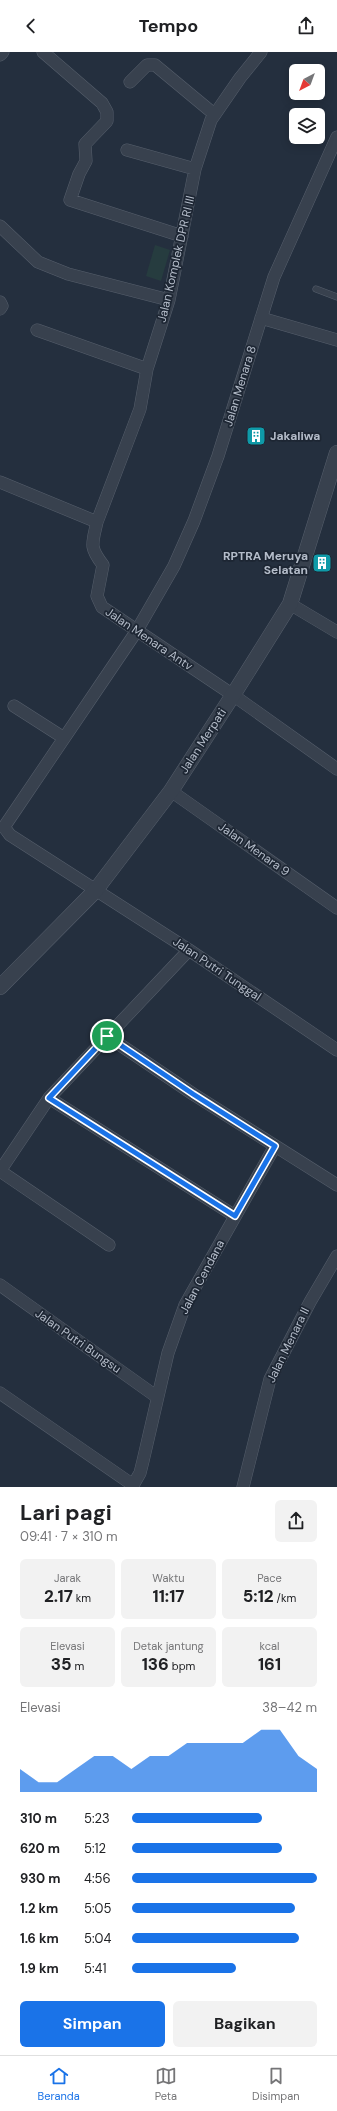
<!DOCTYPE html>
<html lang="id">
<head>
<meta charset="utf-8">
<style>
	body { margin:0; font-family:"DM Sans",sans-serif; background:#f2f2f2; color:#202124; height:100vh; display:flex; flex-direction:column; font-size:15px; white-space:nowrap }
	* { box-sizing:border-box; margin:0 }
	p { font-size:13px; color:#757577 }
	.icon { flex:none; width:22px; height:22px; fill:none; stroke:currentColor; stroke-width:2; stroke-linecap:round; stroke-linejoin:round }
	.map { position:relative; height:1435px; overflow:hidden }
	.side { display:flex; flex-direction:column; background:#fff; flex:1 }
	.side>* { flex:none }
	.needle { width:26px; rotate:221deg }
	.fabs { position:absolute; left:289px; top:12px; display:grid; gap:8px }
	.fabs a { display:grid; place-items:center; width:36px; height:36px; border-radius:6px; background:#fff; box-shadow:0 2px 10px #0003; font-size:20px }
	.pin { position:absolute; display:grid; place-items:center; width:34px; height:34px; color:#fff; margin:-17px; border:2px solid #fff; border-radius:50%; box-shadow:0 1px 4px #0007 }
	.round { display:grid; place-items:center; flex:none; width:42px; height:42px; border-radius:6px; background:#f2f2f2 }
	.overview { display:flex; align-items:center; justify-content:space-between; height:68px; padding:0 20px }
	h1 { font-size:22px; font-weight:700; line-height:30px }
	.metrics { display:grid; grid-template-columns:repeat(3,1fr); gap:6px; height:68px; padding:4px 20px }
	.metrics div { display:grid; align-content:center; border-radius:6px; background:#f2f2f2; text-align:center }
	.metrics b { font-size:17px; font-weight:700 }
	.metrics small { font-size:11px; font-weight:400 }
	.metrics p { font-size:11px }
	.chart { height:112px; padding:8px 20px }
	.chart p { display:flex; justify-content:space-between }
	.chart svg { width:100%; height:72px; margin-top:4px; fill:#1a73e8; opacity:.7 }
	.action { display:flex; gap:8px; margin-top:auto; padding:8px 20px }
	.action a { flex:1; height:46px; border-radius:6px; background:#1a73e8; color:#fff; font-size:16px; font-weight:700; line-height:46px; text-align:center }
	.action a+a { background:#f2f2f2; color:#202124 }
	ul { padding:0 20px; list-style:none; font-size:13px }
	li { display:grid; grid-template-columns:64px 48px 1fr; align-items:center; height:30px }
	li i { height:10px; border-radius:5px; background:#1a73e8 }
	header { display:flex; justify-content:space-between; align-items:center; height:52px; padding:0 20px; background:#fff; font-size:18px; font-weight:700 }
	.dock { display:flex; justify-content:space-around; align-items:center; height:56px; border-top:1px solid #e0e0e0; background:#fff; font-size:11px; color:#757577 }
	.dock a { display:grid; justify-items:center; gap:2px }
	.dock .current { color:#1a73e8 }
	.map>svg:first-child { display:block }
	.pitch { fill:#263c3f }
	.lines { fill:none; stroke-linecap:round; stroke-linejoin:round }
	.service-casing { stroke:#565f6c; stroke-width:7 }
	.minor-casing { stroke:#565f6c; stroke-width:13 }
	.tertiary-casing { stroke:#565f6c; stroke-width:16 }
	.service { stroke:#38414e; stroke-width:6 }
	.minor { stroke:#38414e; stroke-width:12 }
	.tertiary { stroke:#38414e; stroke-width:15 }
	.route-casing { stroke:#fff; stroke-width:8 }
	.route { stroke:#1a73e8; stroke-width:5 }
	.labels { text-anchor:middle; dominant-baseline:central; stroke-width:3.5; stroke-linejoin:round; paint-order:stroke }
	.street-label { font-size:12px; fill:#b4bcc9; stroke:#1d2633 }
	.poi-label { font-size:12px; font-weight:bold; fill:#b4bcc9; stroke:#1d2633; text-anchor:start }
</style>
</head>
<body>
<header><svg class="icon" aria-label="back" viewBox="0 0 24 24"><path d="M15 5l-7 7 7 7"/></svg>Tempo<svg class="icon" aria-label="share" viewBox="0 0 24 24"><path d="M12 15V3M7 8l5-5 5 5M5 13v7h14v-7"/></svg></header>
<div class="map">
<svg width="337" height="1435" viewBox="0 0 337 1435">
	<rect width="100%" height="100%" fill="#242f3e"/>
	<path class="pitch" d="M155,193L170,198L161,229L146,224Z"/>
	<g class="lines">
		<defs>
			<path id="service" d="M316,237L337,245"/>
			<path id="minor" d="M43,0L102,51L107,60V69L85,92L86,109L79,122L70,148L182,184
				M261,0L240,26L211,68L195,117L169,248L147,317L140,357L97,470C92,492 89,495 103,513L97,544L102,555L233,643L337,717
				M0,3L3,0
				M130,30L147,13H155L214,62
				M337,85L274,225L218,404L194,469L174,514L136,580L4,775L10,783L189,898L337,998
				M127,98L195,117
				M0,174L38,210L68,222L169,248
				M0,250L2,254L0,257
				M261,266L337,288
				M37,278L147,317
				M0,430L97,470
				M290,552L337,580
				M14,654L64,686
				M171,739L337,856
				M107,984L193,1042L337,1133
				M49,1046L235,1164
				M0,1119L49,1046L189,898
				M0,1119L109,1193
				M0,1233L157,1345
				M0,1341L133,1433
				M132,1435L140,1421L143,1409L168,1301L185,1253L275,1094
				M243,1435L270,1327L310,1250L337,1204"/>
			<path id="tertiary" d="M0,935L95,839L171,739L233,643L290,552L337,401"/>
		</defs>
		<use href="#service" class="service-casing"/>
		<use href="#minor" class="minor-casing"/>
		<use href="#tertiary" class="tertiary-casing"/>
		<use href="#service" class="service"/>
		<use href="#minor" class="minor"/>
		<use href="#tertiary" class="tertiary"/>
	</g>
	<g class="lines">
		<defs>
			<path id="route" d="M107,984L193,1042L275,1094L235,1164L49,1046Z"/>
		</defs>
		<use href="#route" class="route-casing"/>
		<use href="#route" class="route"/>
	</g>
	<defs>
		<symbol id="building-square" viewBox="-11 -11 22 22"><rect x="-9" y="-9" width="18" height="18" rx="4" fill="#0f9aa8" stroke="#1d2633"/><path d="M-4-6H4V6H1V3H-1V6H-4ZM-2.5-4.3h1.7v1.8h-1.7ZM.8-4.3h1.7v1.8H.8ZM-2.5-1h1.7V.8h-1.7ZM.8-1h1.7V.8H.8Z" fill="#fff"/></symbol>
	</defs>
	<g fill-rule="evenodd">
		<use href="#building-square" x="245" y="373" width="22" height="22"/>
		<use href="#building-square" x="311" y="500" width="22" height="22"/>
	</g>
	<g class="labels">
		<g class="street-label">
			<text transform="translate(176 207) rotate(-77)">Jalan Komplek DPR RI III</text>
			<text transform="translate(240 334) rotate(-73)">Jalan Menara 8</text>
			<text transform="translate(149 587) rotate(34)">Jalan Menara Antv</text>
			<text transform="translate(203 689) rotate(-57)">Jalan Merpati</text>
			<text transform="translate(254 797) rotate(35)">Jalan Menara 9</text>
			<text transform="translate(217 917) rotate(34)">Jalan Putri Tunggal</text>
			<text transform="translate(202 1225) rotate(-62)">Jalan Cendana</text>
			<text transform="translate(78 1289) rotate(35)">Jalan Putri Bungsu</text>
			<text transform="translate(288 1293) rotate(-64)">Jalan Menara II</text>
		</g>
		<g class="poi-label">
			<text x="270" y="384">Jakaliwa</text>
			<text x="308" y="504" text-anchor="end">RPTRA Meruya<tspan x="308" dy="14">Selatan</tspan></text>
		</g>
	</g>
</svg>
<div class="fabs">
<a><svg class="needle" viewBox="-14 -14 28 28"><path d="M0-13l5 13h-10z" fill="#e53935"/><path d="M0 13l5-13h-10z" fill="#757577"/></svg></a>
<a><svg class="icon" aria-label="layers" viewBox="0 0 24 24"><path d="M12 4l9 5-9 5-9-5zM3 14l9 5 9-5"/></svg></a>
</div>
<div class="pin" style="left:107px;top:984px;background:#1e9e55"><svg class="icon" aria-label="arrive" viewBox="0 0 24 24"><path d="M6 21V4h12l-3 4 3 4H6"/></svg></div>
</div>
<section class="side">
<div class="overview"><div><h1>Lari pagi</h1><p>09:41 · 7 × 310 m</p></div><a class="round"><svg class="icon" aria-label="share" viewBox="0 0 24 24"><path d="M12 15V3M7 8l5-5 5 5M5 13v7h14v-7"/></svg></a></div>
<div class="metrics">
<div><p>Jarak</p><b>2.17<small> km</small></b></div>
<div><p>Waktu</p><b>11:17</b></div>
<div><p>Pace</p><b>5:12<small> /km</small></b></div>
</div>
<div class="metrics">
<div><p>Elevasi</p><b>35<small> m</small></b></div>
<div><p>Detak jantung</p><b>136<small> bpm</small></b></div>
<div><p>kcal</p><b>161</b></div>
</div>
<div class="chart"><p><span>Elevasi</span>38–42 m</p>
<svg viewBox="0 0 160 44" preserveAspectRatio="none"><path d="M0 44V30L10 38L20 38L30 30L40 22L50 22L60 30L70 22L80 22L90 14L100 14L110 14L120 14L130 6L140 6L150 22L160 30V44z"/></svg>
</div>
<ul>
<li><b>310 m</b>5:23<i style="width:70%"></i></li>
<li><b>620 m</b>5:12<i style="width:81%"></i></li>
<li><b>930 m</b>4:56<i style="width:100%"></i></li>
<li><b>1.2 km</b>5:05<i style="width:88%"></i></li>
<li><b>1.6 km</b>5:04<i style="width:90%"></i></li>
<li><b>1.9 km</b>5:41<i style="width:56%"></i></li>
</ul>
<div class="action"><a>Simpan</a><a>Bagikan</a></div>
</section>
<nav class="dock">
<a class="current"><svg class="icon" aria-label="home" viewBox="0 0 24 24"><path d="M3 11l9-7 9 7M6 9v11h12V9"/></svg>Beranda</a>
<a><svg class="icon" aria-label="map" viewBox="0 0 24 24"><path d="M3 6l6-2 6 2 6-2v14l-6 2-6-2-6 2zM9 4v14M15 6v14"/></svg>Peta</a>
<a><svg class="icon" aria-label="saved" viewBox="0 0 24 24"><path d="M7 4h10v16l-5-4-5 4z"/></svg>Disimpan</a>
</nav>
</body>
</html>
